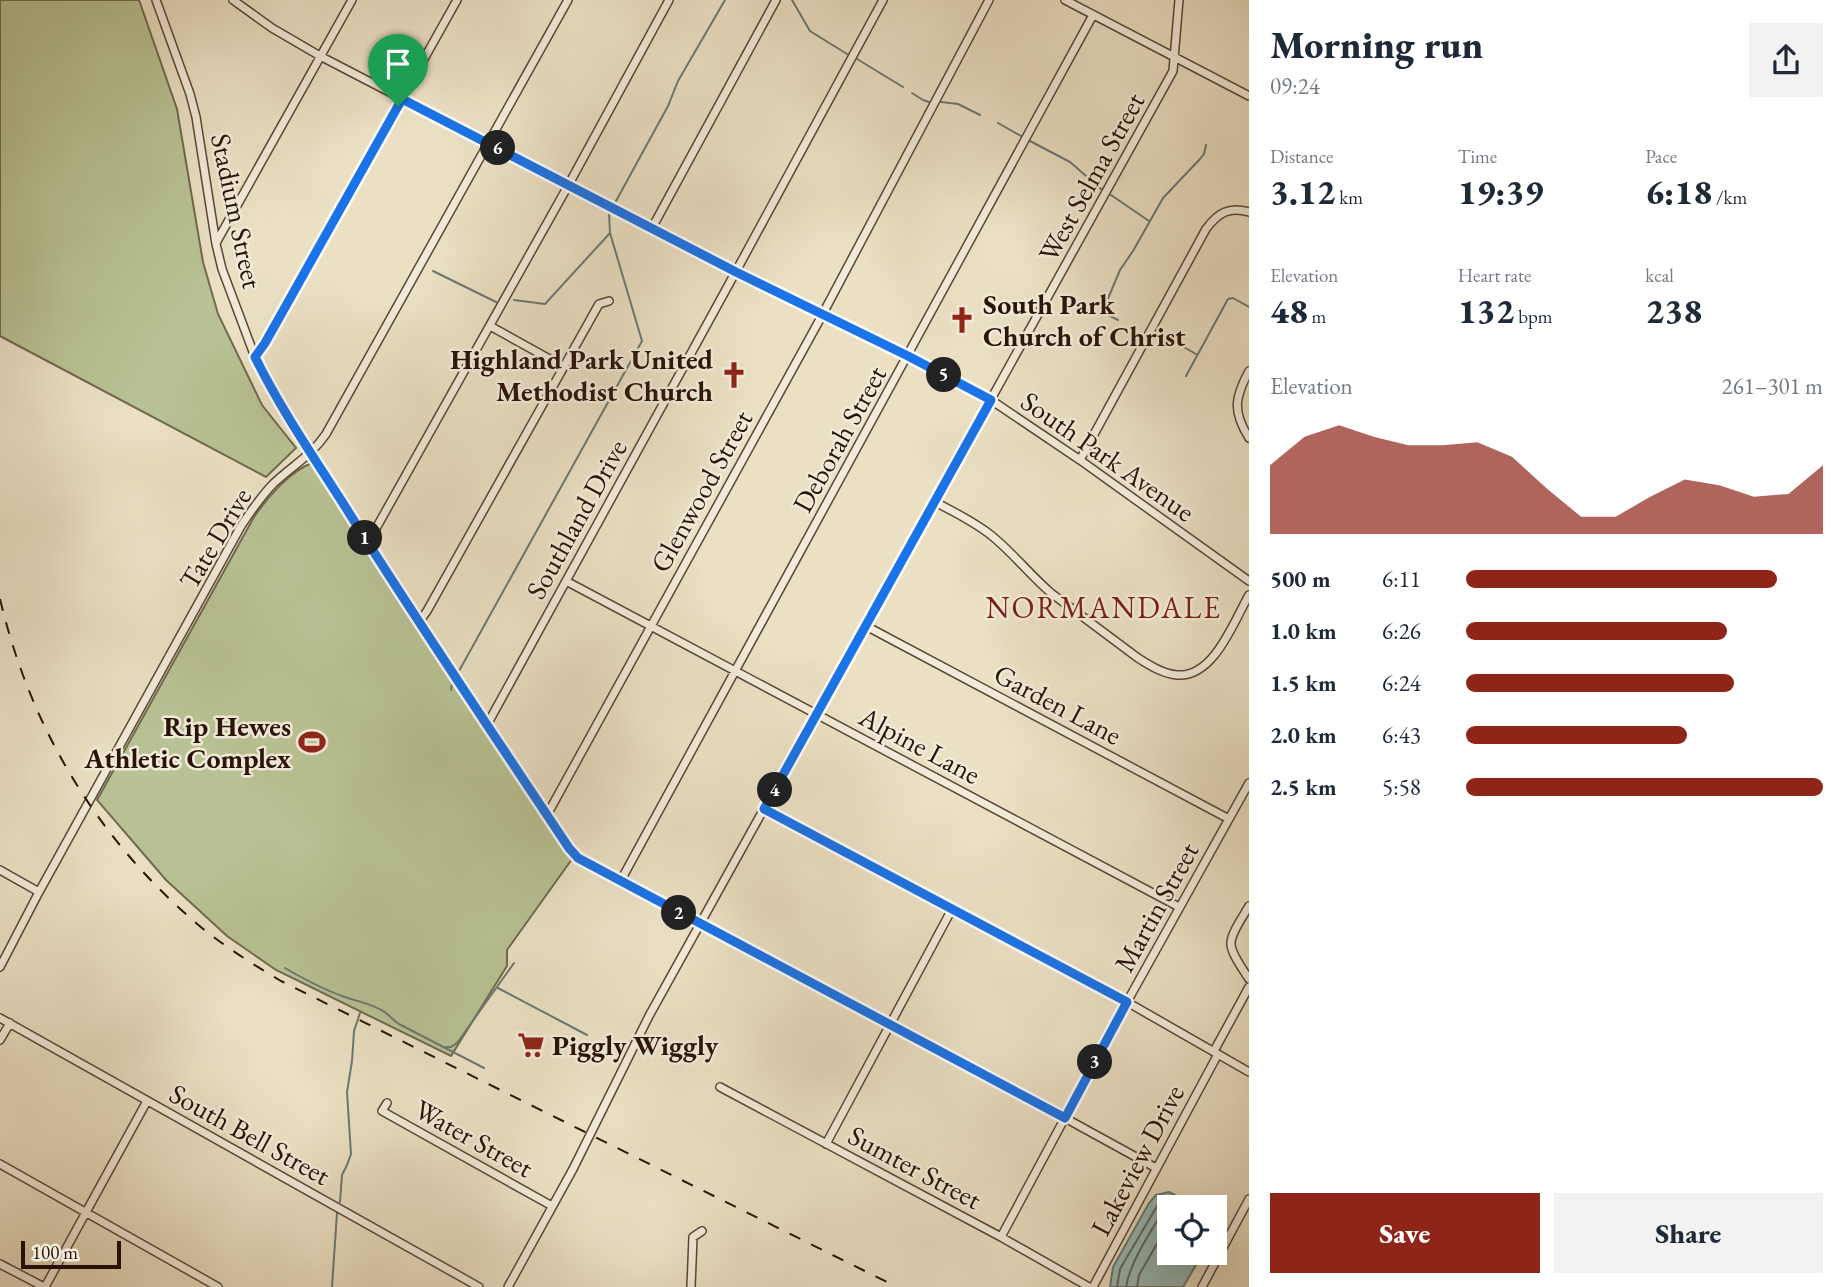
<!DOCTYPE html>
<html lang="en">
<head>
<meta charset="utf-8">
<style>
	body { margin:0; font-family:"EB Garamond",serif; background:#f2f2f3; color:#1f2937; height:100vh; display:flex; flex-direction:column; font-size:26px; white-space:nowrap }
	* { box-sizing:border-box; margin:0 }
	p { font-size:23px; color:#747a83 }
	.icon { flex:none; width:38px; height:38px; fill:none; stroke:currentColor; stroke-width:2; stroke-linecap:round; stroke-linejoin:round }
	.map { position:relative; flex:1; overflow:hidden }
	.details { display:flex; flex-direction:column; background:#fff; width:595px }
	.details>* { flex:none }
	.buttons { position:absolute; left:1157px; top:1195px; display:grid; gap:14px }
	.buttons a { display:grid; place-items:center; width:70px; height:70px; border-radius:0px; background:#fff; box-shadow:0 7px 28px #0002; font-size:35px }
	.scale { position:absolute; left:21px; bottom:18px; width:100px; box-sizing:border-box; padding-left:7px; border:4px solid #291308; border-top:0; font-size:19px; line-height:24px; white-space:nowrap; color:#291308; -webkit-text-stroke:5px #f2ebd9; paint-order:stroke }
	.pin { position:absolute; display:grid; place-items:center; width:60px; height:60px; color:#fff; margin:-72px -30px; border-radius:50% 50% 50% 0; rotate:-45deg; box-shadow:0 0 7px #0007 }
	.pin .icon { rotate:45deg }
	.km { position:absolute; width:35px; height:35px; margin:-18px; border-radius:50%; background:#222; color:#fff; font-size:19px; line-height:35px; text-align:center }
	.round { display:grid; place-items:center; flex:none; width:74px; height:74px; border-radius:0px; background:#f2f2f3 }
	.head { display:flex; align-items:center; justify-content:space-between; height:119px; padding:0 21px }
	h1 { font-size:38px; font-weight:800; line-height:52px }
	.metrics { display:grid; grid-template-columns:repeat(3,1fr); gap:10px; height:119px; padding:7px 21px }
	.metrics div { display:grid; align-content:center }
	.metrics b { font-size:35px; font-weight:800 }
	.metrics small { font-size:19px; font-weight:400 }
	.metrics p { font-size:19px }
	.chart { height:196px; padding:14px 21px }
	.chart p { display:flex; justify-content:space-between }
	.chart svg { width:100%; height:126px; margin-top:7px; fill:#8f2418; opacity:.7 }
	.cta { display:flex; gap:14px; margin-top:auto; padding:14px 21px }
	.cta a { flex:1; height:80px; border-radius:0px; background:#8f2418; color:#fff; font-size:28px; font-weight:800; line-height:80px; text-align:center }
	.cta a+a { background:#f2f2f3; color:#1f2937 }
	ul { padding:0 21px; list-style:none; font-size:23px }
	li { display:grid; grid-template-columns:112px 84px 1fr; align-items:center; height:52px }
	li i { height:18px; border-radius:9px; background:#8f2418 }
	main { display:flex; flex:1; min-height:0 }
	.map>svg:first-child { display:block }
	.green { fill:#b8c294; stroke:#706a4e; stroke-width:2 }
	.water { fill:#99bbba; stroke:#6c7873; stroke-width:2 }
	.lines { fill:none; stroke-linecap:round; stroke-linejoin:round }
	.shore { stroke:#616761; stroke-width:2 }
	.stream { stroke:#6c7873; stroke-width:2 }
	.minor-casing { stroke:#5a4637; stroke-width:10 }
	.minor { stroke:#f2ebd9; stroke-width:7 }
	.rail { stroke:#291308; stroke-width:2; stroke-dasharray:12 12; stroke-linecap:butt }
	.route-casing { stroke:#fff; stroke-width:14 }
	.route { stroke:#1a73e8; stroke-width:9 }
	.labels { text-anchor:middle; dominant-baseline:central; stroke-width:5; stroke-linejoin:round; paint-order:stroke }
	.street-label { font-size:28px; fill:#291308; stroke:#f2ebd9 }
	.poi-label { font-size:28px; font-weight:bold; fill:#291308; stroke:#f2ebd9; text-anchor:start }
	.neighbourhood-label { font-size:30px; letter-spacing:2px; fill:#7a1f14; stroke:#f2ebd9 }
</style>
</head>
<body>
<main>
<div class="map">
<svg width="1249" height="1287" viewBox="0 0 1249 1287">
	<rect width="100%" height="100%" fill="#ebe0c4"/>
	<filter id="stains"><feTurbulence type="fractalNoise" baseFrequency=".00286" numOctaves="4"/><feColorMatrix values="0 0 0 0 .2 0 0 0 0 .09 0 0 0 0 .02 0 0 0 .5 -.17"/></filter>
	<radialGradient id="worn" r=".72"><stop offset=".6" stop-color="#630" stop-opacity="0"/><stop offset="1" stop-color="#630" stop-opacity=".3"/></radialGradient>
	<path class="green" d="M0,0H139L177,109L203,262L218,314L262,405L296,448L266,477L0,336Z
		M312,463L315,464L572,859L507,950V966L451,1056L276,970L227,936L166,880L97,800L254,517C267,498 290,471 312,463Z"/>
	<path class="water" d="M1169,1192L1198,1207L1169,1208V1253H1203L1183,1287H1110L1113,1267L1149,1203L1156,1195Z"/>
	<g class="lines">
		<path class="shore" d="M1117,1287L1120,1269L1160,1201L1168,1199L1183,1208
			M1126,1287C1131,1260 1149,1235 1163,1211L1165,1209L1169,1210
			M1137,1287L1139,1275L1169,1223"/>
		<path class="stream" d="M792,0L810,31L847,54
			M857,59L903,87
			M912,93L923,100L929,102
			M941,102L958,104L980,115
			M998,123L1021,136
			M1030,141L1070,162L1101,189
			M1111,195L1149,221
			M616,201L668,106L678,81L725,0
			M433,271L496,302
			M514,300L545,304L610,233
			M1118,320L1106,314L1104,308L1120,270L1133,251L1163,198L1200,159L1204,154L1206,145
			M1157,332L1196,354
			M1186,376L1228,299L1233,298L1249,307
			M459,671L642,341L610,233L609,213
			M451,690L452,683
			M285,968C304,979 324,990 345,997C359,1002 374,1004 386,1013C391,1017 394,1021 399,1024L484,1068
			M498,988L587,1035
			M446,1047H451L457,1043L514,963
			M340,1202L342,1175L347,1165L351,1154L347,1092L352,1061L354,1031L360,1013
			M332,1287L337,1213"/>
		<defs>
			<path id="minor" d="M156,0L190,94L196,117L216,244L222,269L255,357L277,398L366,540L459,684L574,855L586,864L1065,1118L1156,1168
				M233,0L272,28L320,56L736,272L907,356L991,400L1080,460L1249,581
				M1065,0L1249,96
				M652,228L776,0
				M216,243L352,0
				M490,326L564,367
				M255,357L265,343L457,0
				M1249,371C1235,397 1232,411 1249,438
				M1080,460L1206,229C1218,213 1229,206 1249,212
				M935,502C954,512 975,522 992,536C1013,553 1030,575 1051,593L1138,658C1149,665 1163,674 1177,675C1214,678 1234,621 1249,595
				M366,540L374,532L569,184L669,0
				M566,581L1179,907
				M419,622L427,611L599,304L609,301
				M866,626L1229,819
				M487,725L740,264L883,0
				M764,809L1127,1002L1249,1072
				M547,815L819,321L989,0
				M0,870L39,892
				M620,882L1093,15
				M1249,906C1244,915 1231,933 1231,943C1230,952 1244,971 1249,979
				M0,967L39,892L241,526C251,511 261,496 274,483C292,466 312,455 326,434L568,0
				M0,1018L479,1287
				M0,1040L10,1023
				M1214,1051L1249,987
				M720,1087L1001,1237L1089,1287
				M387,1103L382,1111L552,1206
				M826,1144L952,909
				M0,1164L218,1287
				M1001,1237L1127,1002L1249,783
				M0,1264L44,1287
				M45,1287L147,1101
				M508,1287L573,1169L649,1016L1173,71L1179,0
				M691,1287L693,1237L702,1231
				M1093,1287L1218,1054
				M1202,1287L1249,1199"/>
		</defs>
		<use href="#minor" class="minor-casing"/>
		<use href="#minor" class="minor"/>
		<path class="rail" d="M0,599C31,730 99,842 202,928C227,948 254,965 281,981L897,1287"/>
	</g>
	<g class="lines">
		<defs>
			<path id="route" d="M402,99L736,272L908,356L991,400L764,809L1127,1002L1065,1118L578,858L569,848C494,735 418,623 346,508C315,459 281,410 255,357L265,343Z"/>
		</defs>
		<use href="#route" class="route-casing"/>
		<use href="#route" class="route"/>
	</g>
	<defs>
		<symbol id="church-bare" viewBox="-9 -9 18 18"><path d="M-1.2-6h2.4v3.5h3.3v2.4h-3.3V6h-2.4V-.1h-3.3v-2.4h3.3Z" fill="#8f2418" stroke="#f2ebd9" stroke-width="2.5" paint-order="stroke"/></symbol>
		<symbol id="stadium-bare" viewBox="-9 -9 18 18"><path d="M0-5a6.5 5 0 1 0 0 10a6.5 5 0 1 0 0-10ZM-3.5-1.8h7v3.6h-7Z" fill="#8f2418" stroke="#f2ebd9" stroke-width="2.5" paint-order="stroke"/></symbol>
		<symbol id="supermarket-bare" viewBox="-9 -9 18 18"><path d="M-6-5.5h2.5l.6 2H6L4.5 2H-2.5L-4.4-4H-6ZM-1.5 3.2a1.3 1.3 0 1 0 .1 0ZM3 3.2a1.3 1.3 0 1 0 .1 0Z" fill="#8f2418" stroke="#f2ebd9" stroke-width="2.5" paint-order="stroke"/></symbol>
	</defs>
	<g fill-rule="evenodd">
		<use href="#church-bare" x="943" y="301" width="38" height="38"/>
		<use href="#church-bare" x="715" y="356" width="38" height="38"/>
		<use href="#stadium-bare" x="293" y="723" width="38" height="38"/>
		<use href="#supermarket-bare" x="512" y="1026" width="38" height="38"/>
	</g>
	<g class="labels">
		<g class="street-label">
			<text transform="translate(1091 177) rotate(-61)">West Selma Street</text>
			<text transform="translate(237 211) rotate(78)">Stadium Street</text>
			<text transform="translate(839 439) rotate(-61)">Deborah Street</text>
			<text transform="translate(1108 456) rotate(35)">South Park Avenue</text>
			<text transform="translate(701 491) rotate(-61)">Glenwood Street</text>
			<text transform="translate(576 519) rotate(-61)">Southland Drive</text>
			<text transform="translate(215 538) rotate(-59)">Tate Drive</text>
			<text transform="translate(1058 704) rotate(28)">Garden Lane</text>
			<text transform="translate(920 745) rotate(28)">Alpine Lane</text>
			<text transform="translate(1156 907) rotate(-61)">Martin Street</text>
			<text transform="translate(250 1134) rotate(29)">South Bell Street</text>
			<text transform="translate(474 1138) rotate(29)">Water Street</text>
			<text transform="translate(1137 1160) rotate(-62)">Lakeview Drive</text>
			<text transform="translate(915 1167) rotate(28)">Sumter Street</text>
		</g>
		<g class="poi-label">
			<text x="983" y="304">South Park<tspan x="983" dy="32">Church of Christ</tspan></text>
			<text x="713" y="359" text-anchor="end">Highland Park United<tspan x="713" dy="32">Methodist Church</tspan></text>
			<text x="291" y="726" text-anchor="end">Rip Hewes<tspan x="291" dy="32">Athletic Complex</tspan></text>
			<text x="552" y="1045">Piggly Wiggly</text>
		</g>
		<g class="neighbourhood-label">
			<text x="1104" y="607">NORMANDALE</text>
		</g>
	</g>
	<rect width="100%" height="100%" filter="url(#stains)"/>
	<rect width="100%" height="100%" fill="url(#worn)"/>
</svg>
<div class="buttons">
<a><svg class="icon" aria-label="locate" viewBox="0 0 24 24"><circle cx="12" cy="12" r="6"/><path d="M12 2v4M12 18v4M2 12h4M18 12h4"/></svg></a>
</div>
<div class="scale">100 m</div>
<div class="pin" style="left:398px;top:106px;background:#1e9e55"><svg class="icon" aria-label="arrive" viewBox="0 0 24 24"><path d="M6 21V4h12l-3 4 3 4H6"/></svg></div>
<b class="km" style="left:365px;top:538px">1</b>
<b class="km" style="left:679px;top:913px">2</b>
<b class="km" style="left:1095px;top:1062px">3</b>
<b class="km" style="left:775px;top:790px">4</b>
<b class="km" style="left:944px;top:375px">5</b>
<b class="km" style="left:498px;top:148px">6</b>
</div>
<section class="details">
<div class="head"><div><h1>Morning run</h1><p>09:24</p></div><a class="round"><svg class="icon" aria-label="share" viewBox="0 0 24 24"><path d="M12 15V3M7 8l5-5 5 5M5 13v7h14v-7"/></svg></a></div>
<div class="metrics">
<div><p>Distance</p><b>3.12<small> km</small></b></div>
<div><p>Time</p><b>19:39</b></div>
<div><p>Pace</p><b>6:18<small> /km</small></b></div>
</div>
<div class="metrics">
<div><p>Elevation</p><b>48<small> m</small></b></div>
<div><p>Heart rate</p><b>132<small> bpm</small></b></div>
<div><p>kcal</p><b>238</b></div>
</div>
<div class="chart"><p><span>Elevation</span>261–301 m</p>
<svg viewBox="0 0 160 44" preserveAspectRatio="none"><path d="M0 44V20L10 10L20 6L30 10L40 13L50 13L60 12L70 17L80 28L90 38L100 38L110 31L120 25L130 27L140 31L150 30L160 20V44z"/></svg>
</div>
<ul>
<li><b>500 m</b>6:11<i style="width:87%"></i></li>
<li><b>1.0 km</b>6:26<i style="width:73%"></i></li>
<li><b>1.5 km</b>6:24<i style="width:75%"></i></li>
<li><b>2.0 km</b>6:43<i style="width:62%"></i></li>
<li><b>2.5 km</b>5:58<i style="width:100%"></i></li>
</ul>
<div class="cta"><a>Save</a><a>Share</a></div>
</section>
</main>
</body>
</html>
